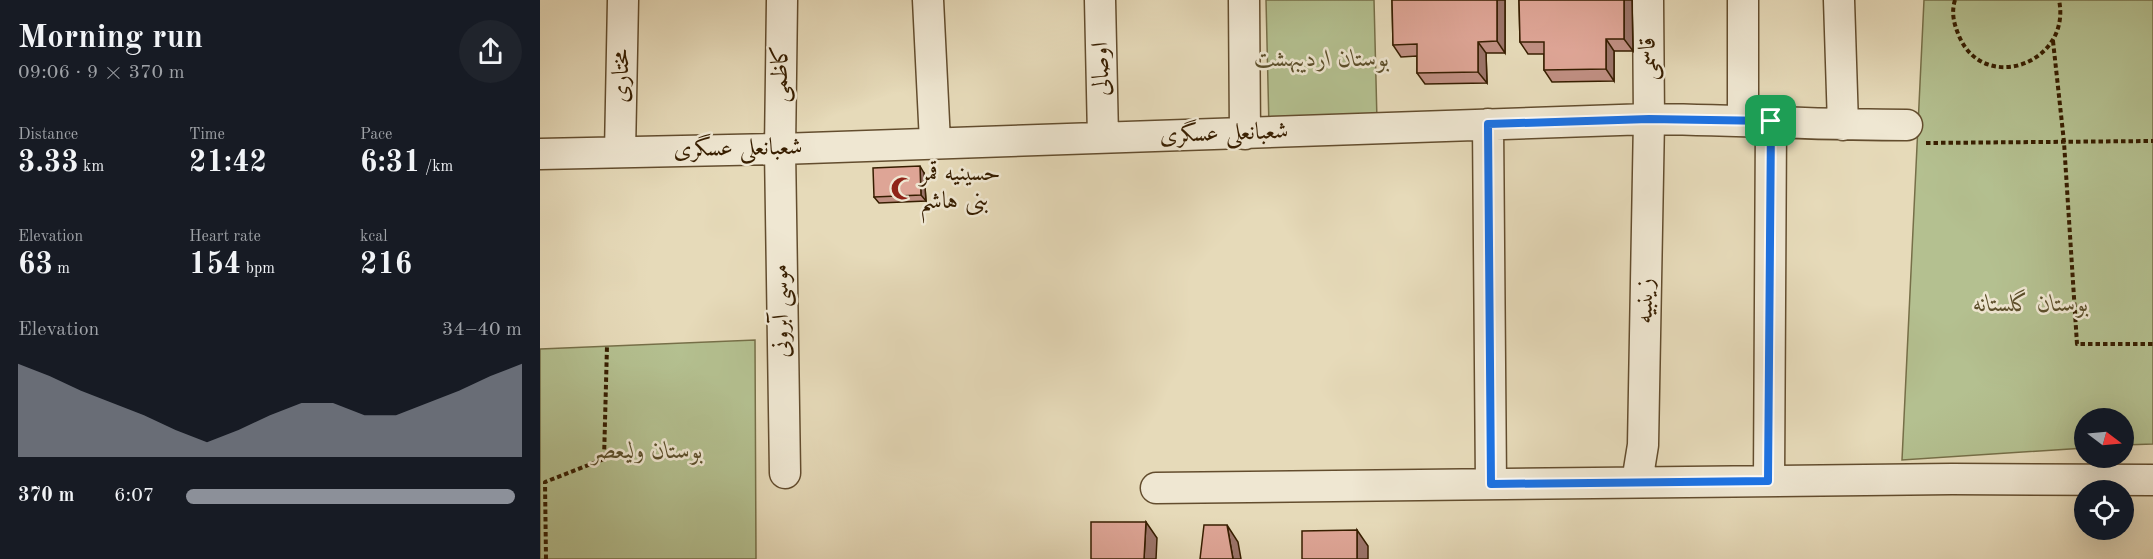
<!DOCTYPE html>
<html lang="en">
<head>
<meta charset="utf-8">
<style>
	body { margin:0; font-family:"Old Standard TT",Amiri,serif; background:#20242c; color:#f1f3f6; height:100vh; display:flex; flex-direction:column; font-size:22px; white-space:nowrap }
	* { box-sizing:border-box; margin:0 }
	p { font-size:20px; color:#9ea1a6 }
	.icon { flex:none; width:33px; height:33px; fill:none; stroke:currentColor; stroke-width:2; stroke-linecap:round; stroke-linejoin:round }
	.map { position:relative; flex:1; overflow:hidden }
	.details { display:flex; flex-direction:column; background:#171b24; width:540px }
	.details>* { flex:none }
	.needle { width:39px; rotate:106deg }
	.controls { position:absolute; left:1534px; top:408px; display:grid; gap:12px }
	.controls a { display:grid; place-items:center; width:60px; height:60px; border-radius:50%; background:#171b24; box-shadow:0 6px 24px #0002; font-size:30px }
	.pin { position:absolute; display:grid; place-items:center; width:51px; height:51px; color:#fff; margin:-26px; border-radius:12px; box-shadow:0 3px 9px #0006 }
	.round { display:grid; place-items:center; flex:none; width:63px; height:63px; border-radius:32px; background:#20242c }
	.head { display:flex; align-items:center; justify-content:space-between; height:102px; padding:0 18px }
	h1 { font-size:33px; font-weight:600; line-height:45px }
	.stats { display:grid; grid-template-columns:repeat(3,1fr); gap:9px; height:102px; padding:6px 18px }
	.stats div { display:grid; align-content:center }
	.stats b { font-size:30px; font-weight:600 }
	.stats small { font-size:16px; font-weight:400 }
	.stats p { font-size:16px }
	.chart { height:168px; padding:12px 18px }
	.chart p { display:flex; justify-content:space-between }
	.chart svg { width:100%; height:108px; margin-top:6px; fill:#8c9099; opacity:.7 }
	ul { padding:0 18px; list-style:none; font-size:20px }
	li { display:grid; grid-template-columns:96px 72px 1fr; align-items:center; height:45px }
	li i { height:15px; border-radius:8px; background:#8c9099 }
	main { display:flex; flex:1; min-height:0 }
	.map>svg:first-child { display:block }
	.green { fill:#b4c090; stroke:#766f48; stroke-width:1.5 }
	.lines { fill:none; stroke-linecap:round; stroke-linejoin:round }
	.minor-casing { stroke:#634d2e; stroke-width:33 }
	.path { stroke:#371e00; stroke-width:4; stroke-dasharray:4.5 3; stroke-linecap:butt }
	.minor { stroke:#efe7d2; stroke-width:30 }
	.wall { fill:#bf8e81; stroke:#371e00; stroke-width:1.5 }
	.shaded-wall { fill:#9b7469; stroke:#371e00; stroke-width:1.5 }
	.building { fill:#dea596; stroke:#371e00; stroke-width:1.5 }
	.route-casing { stroke:#fff; stroke-width:12 }
	.route { stroke:#1a73e8; stroke-width:8 }
	.labels { text-anchor:middle; dominant-baseline:central; stroke-width:5; stroke-linejoin:round; paint-order:stroke }
	.street-label { font-size:24px; fill:#371e00; stroke:#efe7d2 }
	.park-label { font-size:24px; font-style:italic; fill:#5c4f2b; stroke:#efe7d2 }
	.poi-label { font-size:24px; fill:#371e00; stroke:#efe7d2; text-anchor:start }
</style>
</head>
<body>
<main>
<section class="details">
<div class="head"><div><h1>Morning run</h1><p>09:06 · 9 × 370 m</p></div><a class="round"><svg class="icon" aria-label="share" viewBox="0 0 24 24"><path d="M12 15V3M7 8l5-5 5 5M5 13v7h14v-7"/></svg></a></div>
<div class="stats">
<div><p>Distance</p><b>3.33<small> km</small></b></div>
<div><p>Time</p><b>21:42</b></div>
<div><p>Pace</p><b>6:31<small> /km</small></b></div>
</div>
<div class="stats">
<div><p>Elevation</p><b>63<small> m</small></b></div>
<div><p>Heart rate</p><b>154<small> bpm</small></b></div>
<div><p>kcal</p><b>216</b></div>
</div>
<div class="chart"><p><span>Elevation</span>34–40 m</p>
<svg viewBox="0 0 160 44" preserveAspectRatio="none"><path d="M0 44V6L10 11L20 17L30 22L40 27L50 33L60 38L70 33L80 27L90 22L100 22L110 27L120 27L130 22L140 17L150 11L160 6V44z"/></svg>
</div>
<ul>
<li><b>370 m</b>6:07<i style="width:98%"></i></li>
</ul>
</section>
<div class="map">
<svg width="1613" height="559" viewBox="0 0 1613 559">
	<rect width="100%" height="100%" fill="#e6dab9"/>
	<filter id="stains"><feTurbulence type="fractalNoise" baseFrequency=".00333" numOctaves="4"/><feColorMatrix values="0 0 0 0 .2 0 0 0 0 .09 0 0 0 0 .02 0 0 0 .5 -.17"/></filter>
	<radialGradient id="worn" r=".72"><stop offset=".6" stop-color="#630" stop-opacity="0"/><stop offset="1" stop-color="#630" stop-opacity=".3"/></radialGradient>
	<path class="green" d="M726,0H834L837,121L729,127Z
		M1384,0H1613V444L1584,445V418H1545V448L1362,460Z
		M215,340L216,559H0V349Z"/>
	<g class="lines">
		<defs>
			<path id="minor" d="M242,0L240,149L245,473
				M388,0L395,142
				M560,0L563,137
				M704,0L705,134
				M1203,0V120
				M1299,0L1303,125
				M948,124L951,484
				M80,152L83,0
				M0,154L240,149L1109,119C1195,120 1281,125 1367,125
				M1229,481L1231,121
				M1097,482L1103,445L1109,119L1108,0
				M616,488L1412,479L1613,480"/>
		</defs>
		<use href="#minor" class="minor-casing"/>
		<path class="path" d="M1415,0C1411,13 1414,24 1419,36C1444,95 1532,63 1519,0
			M1513,41L1524,142L1537,344H1613
			M1386,143L1613,141
			M6,559L5,482L64,459L67,346"/>
		<use href="#minor" class="minor"/>
	</g>
	<path class="wall" d="M852,0H965V53H946L947,83L885,84L877,73V56L861,57L853,45Z
		M979,0H1092L1093,51H1074V81L1012,82L1004,70V54H988L980,42Z
		M384,173L386,201L339,203L334,197Z"/>
	<path class="shaded-wall" d="M957,0H965V53L957,41Z
		M1084,0H1092L1093,51L1084,39Z
		M1066,39L1074,51V81L1066,69Z
		M938,42L946,53L947,83L938,72Z
		M380,166L384,173L386,201L381,195Z
		M606,522L617,538L616,559H604Z
		M687,525L698,542L701,559H693Z
		M817,530L828,546V559H817Z"/>
	<path class="building" d="M852,0H957V41L938,42V72L877,73V44L853,45Z
		M979,0H1084V39H1066V69L1004,70V42H980Z
		M380,166L381,195L334,197L333,168Z
		M551,522H606L604,559H551Z
		M664,525H687L693,559H660Z
		M817,530V559H762V531Z"/>
	<g class="lines">
		<defs>
			<path id="route" d="M1109,119L1231,121L1228,481L951,484L948,124Z"/>
		</defs>
		<use href="#route" class="route-casing"/>
		<use href="#route" class="route"/>
	</g>
	<defs>
		<symbol id="mosque-bare" viewBox="-9 -9 18 18"><path d="M3.5-4.9A6 6 0 1 0 3.5 4.9A5 5 0 1 1 3.5-4.9Z" fill="#8f2418" stroke="#efe7d2" stroke-width="2.5" paint-order="stroke"/></symbol>
	</defs>
	<g fill-rule="evenodd">
		<use href="#mosque-bare" x="346" y="172" width="33" height="33"/>
	</g>
	<g class="labels">
		<g class="street-label">
			<text transform="translate(1109 59) rotate(-91)">قاسمی</text>
			<text transform="translate(562 69) rotate(-91)">اوصالی</text>
			<text transform="translate(241 74) rotate(-89)">کاظمی</text>
			<text transform="translate(82 76) rotate(-89)">مختاری</text>
			<text transform="translate(684 134) rotate(-2)">شعبانعلی عسگری</text>
			<text transform="translate(198 149) rotate(-1)">شعبانعلی عسگری</text>
			<text transform="translate(1106 301) rotate(-89)">زینبیه</text>
			<text transform="translate(242 311) rotate(-91)">موسی آبرونی</text>
		</g>
		<g class="park-label">
			<text x="782" y="60">بوستان اردیبهشت</text>
			<text x="1491" y="305">بوستان گلستانه</text>
			<text x="107" y="452">بوستان ولیعصر</text>
		</g>
		<g class="poi-label">
			<text x="380" y="174">حسینیه قمر<tspan x="380" dy="28">بنی هاشم</tspan></text>
		</g>
	</g>
	<rect width="100%" height="100%" filter="url(#stains)"/>
	<rect width="100%" height="100%" fill="url(#worn)"/>
</svg>
<div class="controls">
<a><svg class="needle" viewBox="-14 -14 28 28"><path d="M0-13l5 13h-10z" fill="#e53935"/><path d="M0 13l5-13h-10z" fill="#9ea1a6"/></svg></a>
<a><svg class="icon" aria-label="locate" viewBox="0 0 24 24"><circle cx="12" cy="12" r="6"/><path d="M12 2v4M12 18v4M2 12h4M18 12h4"/></svg></a>
</div>
<div class="pin" style="left:1231px;top:121px;background:#1e9e55"><svg class="icon" aria-label="arrive" viewBox="0 0 24 24"><path d="M6 21V4h12l-3 4 3 4H6"/></svg></div>
</div>
</main>
</body>
</html>
